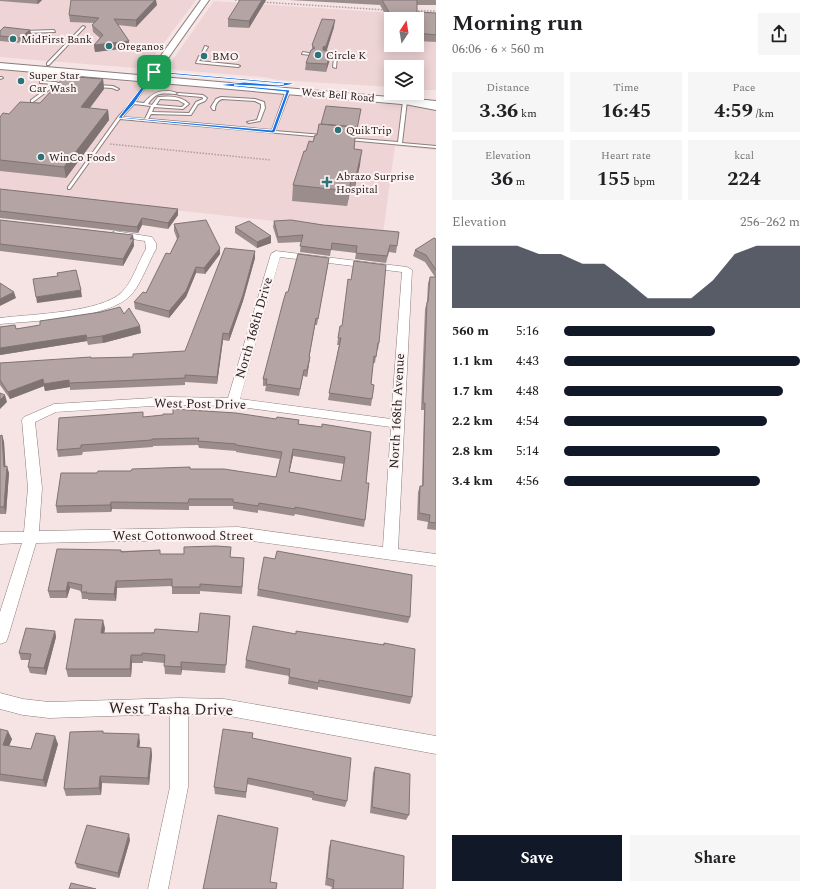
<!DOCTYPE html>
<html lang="en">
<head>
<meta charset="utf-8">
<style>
	body { margin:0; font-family:Spectral,serif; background:#f6f6f6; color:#202124; height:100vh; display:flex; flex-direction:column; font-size:15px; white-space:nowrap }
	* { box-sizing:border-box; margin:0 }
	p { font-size:13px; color:#757577 }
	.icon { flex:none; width:22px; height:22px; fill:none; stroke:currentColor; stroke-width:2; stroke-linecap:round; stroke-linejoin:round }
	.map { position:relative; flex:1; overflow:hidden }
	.sheet { display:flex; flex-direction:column; background:#fff; width:380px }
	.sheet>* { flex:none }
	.needle { width:26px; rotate:12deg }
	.buttons { position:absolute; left:384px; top:12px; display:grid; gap:8px }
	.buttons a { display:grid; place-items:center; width:40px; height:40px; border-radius:0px; background:#fff; box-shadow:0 2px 10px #0003; font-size:20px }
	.pin { position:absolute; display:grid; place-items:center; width:34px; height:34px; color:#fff; margin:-17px; border-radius:8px; box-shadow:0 2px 6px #0006 }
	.round { display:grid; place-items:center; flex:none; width:42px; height:42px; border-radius:0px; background:#f6f6f6 }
	.summary { display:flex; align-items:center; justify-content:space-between; height:68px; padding:0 16px }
	h1 { font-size:22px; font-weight:700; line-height:30px }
	.stats { display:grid; grid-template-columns:repeat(3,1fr); gap:6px; height:68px; padding:4px 16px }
	.stats div { display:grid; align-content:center; border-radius:0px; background:#f6f6f6; text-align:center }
	.stats b { font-size:20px; font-weight:700 }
	.stats small { font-size:11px; font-weight:400 }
	.stats p { font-size:11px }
	.chart { height:112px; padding:8px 16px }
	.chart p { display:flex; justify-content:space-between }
	.chart svg { width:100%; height:72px; margin-top:4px; fill:#111827; opacity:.7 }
	.button { display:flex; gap:8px; margin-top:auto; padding:8px 16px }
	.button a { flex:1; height:46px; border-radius:0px; background:#111827; color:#fff; font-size:16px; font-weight:700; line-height:46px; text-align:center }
	.button a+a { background:#f6f6f6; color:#202124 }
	ul { padding:0 16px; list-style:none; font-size:13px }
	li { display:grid; grid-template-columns:64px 48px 1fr; align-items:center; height:30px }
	li i { height:10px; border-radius:5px; background:#111827 }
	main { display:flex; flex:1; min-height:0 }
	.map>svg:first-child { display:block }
	.built { fill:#eed4d4; fill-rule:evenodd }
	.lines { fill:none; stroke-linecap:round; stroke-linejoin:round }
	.lane-casing { stroke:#8c7c7c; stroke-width:2 }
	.street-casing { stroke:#8c7c7c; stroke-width:1 }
	.secondary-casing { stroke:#8c7c7c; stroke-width:2 }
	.primary-casing { stroke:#8c7c7c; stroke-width:2 }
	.highway-casing { stroke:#8c7c7c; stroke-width:2 }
	.path { stroke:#ad9f9f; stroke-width:1.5; stroke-dasharray:1.5 1.5; stroke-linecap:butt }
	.lane { fill:#fff; fill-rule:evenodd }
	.street { fill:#fff; fill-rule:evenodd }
	.secondary { fill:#fff; fill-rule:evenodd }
	.primary { fill:#fff; fill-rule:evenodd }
	.highway { fill:#fff; fill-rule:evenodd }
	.wall { fill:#9c8d8d; fill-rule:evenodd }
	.shaded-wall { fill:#7f7373 }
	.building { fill:#b5a4a4; stroke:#7f7373; fill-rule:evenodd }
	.route { fill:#1a73e8; stroke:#fff; fill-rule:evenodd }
	.poi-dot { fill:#2a7477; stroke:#fef3f3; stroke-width:1.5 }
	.labels { text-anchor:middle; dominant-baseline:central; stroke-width:4; stroke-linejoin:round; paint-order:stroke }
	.far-poi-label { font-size:11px; fill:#282222; stroke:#fef3f3; text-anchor:start }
	.far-street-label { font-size:11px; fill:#282222; stroke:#fef3f3 }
	.street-label { font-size:13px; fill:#282222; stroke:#fef3f3 }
	.near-street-label { font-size:16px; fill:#282222; stroke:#fef3f3 }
</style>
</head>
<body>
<main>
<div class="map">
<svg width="436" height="889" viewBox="0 0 436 889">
	<rect width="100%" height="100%" fill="#f6e4e4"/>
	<path class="built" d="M0,0H196L148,64L143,67L135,68L0,57Z
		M214,1L436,16V90H417V67H391V87L278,80L263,77L176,70L169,68V65ZM391,19H417V45H391Z
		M0,68L71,76L131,82L170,83L236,90L307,95L350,101L436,108V150L395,146L383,233L0,191Z"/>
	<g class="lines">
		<defs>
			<path id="lane" d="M83,26L85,27L49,65H47V63Z
				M54,30L55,32L24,33L23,32L24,31Z
				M205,46L208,47L203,55H201Z
				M303,52L313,54L311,55L302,54Z
				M324,54L337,56L336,68L333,67L334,58L324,56Z
				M199,56L202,57L199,61L238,65L240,66L238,67L196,63Z
				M0,77H2L3,78L0,79Z
				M148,78L151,79L135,102L144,103C153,92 163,88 177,93L175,94C161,93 156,92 148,104L152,105L158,97C168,96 182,96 189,104L183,109L154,107L152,112L189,113L196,102L203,99V98L202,97L179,95L177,94L178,93L203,95L207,98L205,101L198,104L191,115L151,114L148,119L272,130L286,91L288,90L290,91L275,131L323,135L325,136L323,137L120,119L70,189H68V187L118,117L132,102ZM160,99L178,100L185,104L182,107L156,105ZM134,104L151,106L145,119L122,117Z
				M40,81L56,82L58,83L33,102H31V100L53,84L41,83H40Z
				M97,85L113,86L119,89L117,90L112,88L96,87L95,86Z
				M221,97L255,99L264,102L265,108L260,121L249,123L247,122L257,120L261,108V104L255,101L222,99C217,101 215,105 215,110H213L211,107L216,99Z
				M405,100L407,101L402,143L436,146V148L348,140L346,139L348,138L398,142L403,101Z"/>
			<path id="street" d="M115,231L152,237L156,243V249C148,263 140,287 129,297C105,319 32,321 0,324V318C30,314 101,313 122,292C133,281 138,262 146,249L145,241L112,236L110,234Z
				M276,251L407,267L412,270L398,549L436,554V566L238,539L36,543L8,637L6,642L0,644V612L22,543L0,544V532H24L28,488L22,420L24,417L54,404L169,397L228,398L271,254ZM280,257L402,272L391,419L240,399ZM169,405L233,406L391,427L383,547L238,527L39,531L42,488L35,422L56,412Z
				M0,693L23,699L49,702L179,698L224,699L436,736V754L224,715L188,714V787L168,889H148L170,787V714L49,718L23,715L0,709Z"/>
			<path id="secondary" d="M201,0H209L152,81H146L144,79Z"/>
			<path id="primary" d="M0,63L436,101V107L0,69Z"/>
			<path id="highway" d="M414,98L436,102V110L410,105L408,102L410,99Z"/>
		</defs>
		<use href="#lane" class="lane-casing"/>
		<use href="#street" class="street-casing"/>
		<use href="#secondary" class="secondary-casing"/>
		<use href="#primary" class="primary-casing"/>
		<use href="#highway" class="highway-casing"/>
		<path class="path" d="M235,0L242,1
			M261,2L386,10
			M415,11H436
			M110,144L271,160"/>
		<use href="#lane" class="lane"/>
		<use href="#street" class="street"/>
		<use href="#secondary" class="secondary"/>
		<use href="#primary" class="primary"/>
		<use href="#highway" class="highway"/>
	</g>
	<path class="wall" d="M0,0H42L38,4L0,1Z
		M266,0L249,28L228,27V19Z
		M289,0H436V5H417V12L436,13V42L417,41V19H391V25L380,5Z
		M157,5L136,27L118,25L129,41V48L95,52L94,45L100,38L93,32L92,25L94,23L70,22L69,15Z
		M334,27L326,51L330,59L326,72L305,70L306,63L312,49V45Z
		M30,30L31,34L21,43L0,41V31Z
		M103,79L104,89L90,108L108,110L109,120L66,178L0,171V117L40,103Z
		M361,109L355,137L354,149L360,165L354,191H350L347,206L292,201L293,185L306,151L313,142L317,135Z
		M0,189L178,209V215L168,229L142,225L138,233L0,218Z
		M0,220L133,235L134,246L123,266L0,251Z
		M274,221L397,246L396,253L389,252L386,263L355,259L356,253L331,250L330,256L300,252L301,242L278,243L273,227Z
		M174,224L220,254L205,274L196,273L186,297L169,318L135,309L134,302L146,293L170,254L177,239L174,231Z
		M235,227L271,236V243L257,248L235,233Z
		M436,239V530L427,529L428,522L417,520L418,492L420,486H422L424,410H421L425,309L427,302L428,283L430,277H435L425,262L413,256L415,250Z
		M255,251V258L243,301L229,341L223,340L217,384L185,382V385L70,390V387L45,391L44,386L10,399L0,385V363L133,357L185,351Z
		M328,264L317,325H315L309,357H310L309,364L307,377L303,376L299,396L265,391L266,386H263V379L288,292Z
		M124,314L141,333L103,343L88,345L87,341L0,355V327L16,329Z
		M338,338L379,343L378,350H377L375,363H373L371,384L372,399L371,406L328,400L339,345H337Z
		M143,417L299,424L322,427L366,483L365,520L364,527L295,514L294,516L258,510V513L233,509V506H189V510L112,509L111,512L57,513L56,506L97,473L190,469L276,477L280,459L236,452V451L199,448L198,445L153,446V447L83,452L82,455L58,457L57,450ZM293,456L344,464L341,481L289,472Z
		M2,435L4,442L5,467L9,473L6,514H0V436Z
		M160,550V554L244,558L242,594L200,591V594H172V586L117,588L116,601L88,600V599H82L81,591L70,588L67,598H50L48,591L121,551Z
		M258,589L410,617L408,623L257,596Z
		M230,616L225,673L182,670L181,675L165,674L164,663L143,661V663H132L131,677H68L66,669L105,628L104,633L198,632Z
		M55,631L56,637L46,675L30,673L28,667L29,660H21L19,653Z
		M296,634L383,645L384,643L412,697L410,704L318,687V690L288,684L289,676L245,668L246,660Z
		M0,729L12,739L9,746L31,749L58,744L46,787L0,781Z
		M103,733L140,742L139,747L151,748L152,755L149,785L102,783L101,795L66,796L64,789Z
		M253,739L347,801L345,807L312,800V798L247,784L246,798L215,794L214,787Z
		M375,767L409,815L406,820L370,813L373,773Z
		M130,840L119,878L77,868L75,863Z
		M331,840L403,889H331L332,887L325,885L329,847Z"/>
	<path class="shaded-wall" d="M37,0H42L38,4Z
		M155,0H156L157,5L136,27V20Z
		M262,0H266L249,28V21Z
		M335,20L334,27L326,53L322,54L323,47Z
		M30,30L31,34L21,43L20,38Z
		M129,41V48L95,52L94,45Z
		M331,52L330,59L326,72L327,64Z
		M103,79L104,89L82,118L81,107Z
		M108,110L109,120L66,178L64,167Z
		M362,150L360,165L354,191L356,176Z
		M352,175L350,191L347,206L349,191Z
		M178,209V215L168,229V223Z
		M142,218V225L138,233L137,227Z
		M133,235L134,246L123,266V259L130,239Z
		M271,236V243L257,248V242Z
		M220,248V254L205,274L204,268Z
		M255,251V258L243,301L229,341V334Z
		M196,267V273L186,297L169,318V311Z
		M81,290L82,297L37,303L36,297Z
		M14,292L16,298L0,306V299Z
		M316,318L315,325L308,364L309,357Z
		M140,326L141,333L103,343L102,336Z
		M223,333V340L217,384V377Z
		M86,335L87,341L0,355V348Z
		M310,357L309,364L307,377V370Z
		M43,379L69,380L70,387L45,391L44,386L10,399L8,392Z
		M5,395L7,402L0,409V400Z
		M2,435L4,442L6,474L4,467Z
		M293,449V456L288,479L289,472Z
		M7,466L9,473L6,514L4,507Z
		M111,502L112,509L111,512L110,505Z
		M116,581L117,588L116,601L114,594Z
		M68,582L70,588L67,598L66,591Z
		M230,616L229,624L225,673L226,665Z
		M103,620L105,628L103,641L101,633Z
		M55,631L56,637L46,675L44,668Z
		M131,655L132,663L131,677L130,669Z
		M181,662L182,670L181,675Z
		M8,731L12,739L6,753L3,745Z
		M139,734L140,742L138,755L137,747Z
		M55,736L58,744L46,787L43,780Z
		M151,748L152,755L149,785L148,778Z
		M100,776L102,783L101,795L99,788Z
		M129,834L130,840L119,878L118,873Z"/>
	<path class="building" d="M71,0H155L136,20L114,19L129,41L94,45L103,35L92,25L99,18L69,15Z
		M240,0H262L249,21L228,19Z
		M382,0H417V12L436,13V35L417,33V19H393Z
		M322,19L335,20L326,46L323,47V50L331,52L327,64L306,63L311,50L315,48L312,45Z
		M4,27L30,30L20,38L0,36V31Z
		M65,76L103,79L81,107L108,110L64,167L0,160V117L3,113L9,114L20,102L40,103Z
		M326,106L361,109L356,134V127L321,124Z
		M319,124L356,127L354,149L362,150L356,176L352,175L349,191L293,185L304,151H306L309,141L313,142L315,135H317Z
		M0,189L178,209L168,223L142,218L137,227L0,211Z
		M0,220L133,235L130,239H134L123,259L0,244Z
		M206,220L220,248L204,268L196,267L186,291L169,311L134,302L143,292L146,293L166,253L170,254L179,236L174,224Z
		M291,220L323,225L399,232L397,246L390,245L387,256L356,253L357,246L332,243L331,250L300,246L303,235L278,237L274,221Z
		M249,221L271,236L257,242L235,227Z
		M434,238L436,239V270L426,255L415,250Z
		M225,248L255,251L243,295L229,334L223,333L217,377L185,375V378L69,383V380L44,384L43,379L8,392L0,380V363L91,357V358L133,357V354L185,351Z
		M298,254L329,258L318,319L316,318L309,357H310L307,370H304L300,389L266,384L267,379H263L283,302L286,292H288Z
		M354,261L386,265L379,343H378L376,357L374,356L371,384L374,385L372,399L329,393L341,338H338L340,326H342L348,279L351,280Z
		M76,270L81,290L36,297L33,279L58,276L57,273Z
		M430,277H436V523L429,522L430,515L419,513L420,486H423L425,403H423L427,302H428Z
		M0,283L14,292L0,299Z
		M120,307L124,314L129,308L140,326L102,336L87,338L86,335L0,348V327L15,325L16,329L40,325V321L101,312Z
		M0,393L5,395L0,400Z
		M173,409L236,413L276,419L277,417L299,420L298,424L322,427V424L371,432L366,483H369L365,520L295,507V509L259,503L258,506L233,502V499H189L188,503L111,502L110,505L56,506L61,473H97L98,471H131L132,469L190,467V469H224L276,477L282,452L236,445V444L198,441L199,438L152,439V440L81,445V448L57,450L59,418L143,412V417L163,415V414H173ZM293,449L345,457L341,481L289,472Z
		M2,435L4,467L7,466L4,507H0V436Z
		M216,546L231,547L230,557L244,558L242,587L200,584V587H172V579L116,581L114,594L86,593L87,592H81L82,585L68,582L66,591H48L57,549L121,550V552L160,550V554H184V547Z
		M277,551L412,575L410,617L258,589L264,557L275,559Z
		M200,613L230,616L226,665L181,662V667L164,666L165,655L142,653V655H131L130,669H66L75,619L103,620L101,633H154L155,629L198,632Z
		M253,626L296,634V631L384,645V643L415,649L412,697L319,680V683L289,677L290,669L246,660Z
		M26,628L55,631L44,668L28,667L31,654L19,653Z
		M0,729L8,731L3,745L31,749L36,733L55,736L43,780L0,774Z
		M223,729L253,733L252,738L351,758L347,801L313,794L314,792L248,778L246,792L214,787Z
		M103,731V733L139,734L137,747L151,748L148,778L100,776L99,788L64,789L70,732Z
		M375,767L410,774L409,815L372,807Z
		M218,815L278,828L270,882L277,883L276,889H203Z
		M87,825L129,834L118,873L75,863Z
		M331,840L404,856L403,889H333L334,880L327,878Z
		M71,883L96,889H69Z"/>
	<path class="route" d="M154,71L292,83L294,84L279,87L234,85L290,90L275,132L273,133L118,118ZM155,73L284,84L279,85L244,82L217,85L286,92L272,130L122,117L134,104Z"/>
	<g class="poi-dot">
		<circle cx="13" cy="39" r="4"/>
		<circle cx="109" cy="46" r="4"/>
		<circle cx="318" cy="55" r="4"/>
		<circle cx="204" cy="56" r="4"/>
		<circle cx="21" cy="81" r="4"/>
		<circle cx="338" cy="130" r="4"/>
		<circle cx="41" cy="157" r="4"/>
		<path d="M325 176h4v4h4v4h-4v4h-4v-4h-4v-4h4z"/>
	</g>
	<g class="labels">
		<g class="far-poi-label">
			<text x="21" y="39">MidFirst Bank</text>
			<text x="117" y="46">Oreganos</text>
			<text x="326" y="55">Circle K</text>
			<text x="212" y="56">BMO</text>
			<text x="29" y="75">Super Star<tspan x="29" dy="13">Car Wash</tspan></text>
			<text x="346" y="130">QuikTrip</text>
			<text x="49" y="157">WinCo Foods</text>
			<text x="336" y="176">Abrazo Surprise<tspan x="336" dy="13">Hospital</tspan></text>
		</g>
		<g class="far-street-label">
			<text transform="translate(338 95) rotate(5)">West Bell Road</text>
		</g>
		<g class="street-label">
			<text transform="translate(254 328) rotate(-74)">North 168th Drive</text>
			<text transform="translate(200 404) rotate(1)">West Post Drive</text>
			<text transform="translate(397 411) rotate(-87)">North 168th Avenue</text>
			<text x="183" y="536">West Cottonwood Street</text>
		</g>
		<g class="near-street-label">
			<text transform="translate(171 709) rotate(1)">West Tasha Drive</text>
		</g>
	</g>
</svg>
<div class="buttons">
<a><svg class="needle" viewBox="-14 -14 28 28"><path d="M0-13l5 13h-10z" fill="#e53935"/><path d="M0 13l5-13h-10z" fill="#757577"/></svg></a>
<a><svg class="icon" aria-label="layers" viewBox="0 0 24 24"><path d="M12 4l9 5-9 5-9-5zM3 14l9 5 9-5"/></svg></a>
</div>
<div class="pin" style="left:154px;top:72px;background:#1e9e55"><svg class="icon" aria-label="arrive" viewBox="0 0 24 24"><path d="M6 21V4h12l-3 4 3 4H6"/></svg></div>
</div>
<section class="sheet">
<div class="summary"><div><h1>Morning run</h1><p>06:06 · 6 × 560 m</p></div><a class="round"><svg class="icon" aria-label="share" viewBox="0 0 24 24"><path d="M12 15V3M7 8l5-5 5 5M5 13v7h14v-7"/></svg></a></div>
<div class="stats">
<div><p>Distance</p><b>3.36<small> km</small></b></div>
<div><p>Time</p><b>16:45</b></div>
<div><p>Pace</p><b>4:59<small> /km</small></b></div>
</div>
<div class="stats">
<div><p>Elevation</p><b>36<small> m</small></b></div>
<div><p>Heart rate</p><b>155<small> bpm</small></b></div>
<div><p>kcal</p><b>224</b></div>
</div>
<div class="chart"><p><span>Elevation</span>256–262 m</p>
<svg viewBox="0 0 160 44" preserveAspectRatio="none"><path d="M0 44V6L10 6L20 6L30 6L40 11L50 11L60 17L70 17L80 27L90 38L100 38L110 38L120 27L130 11L140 6L150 6L160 6V44z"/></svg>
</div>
<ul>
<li><b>560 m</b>5:16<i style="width:64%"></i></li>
<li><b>1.1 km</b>4:43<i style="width:100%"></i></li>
<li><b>1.7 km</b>4:48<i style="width:93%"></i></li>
<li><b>2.2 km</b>4:54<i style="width:86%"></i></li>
<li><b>2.8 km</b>5:14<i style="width:66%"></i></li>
<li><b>3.4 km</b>4:56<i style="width:83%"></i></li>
</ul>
<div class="button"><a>Save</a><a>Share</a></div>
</section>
</main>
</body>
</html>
